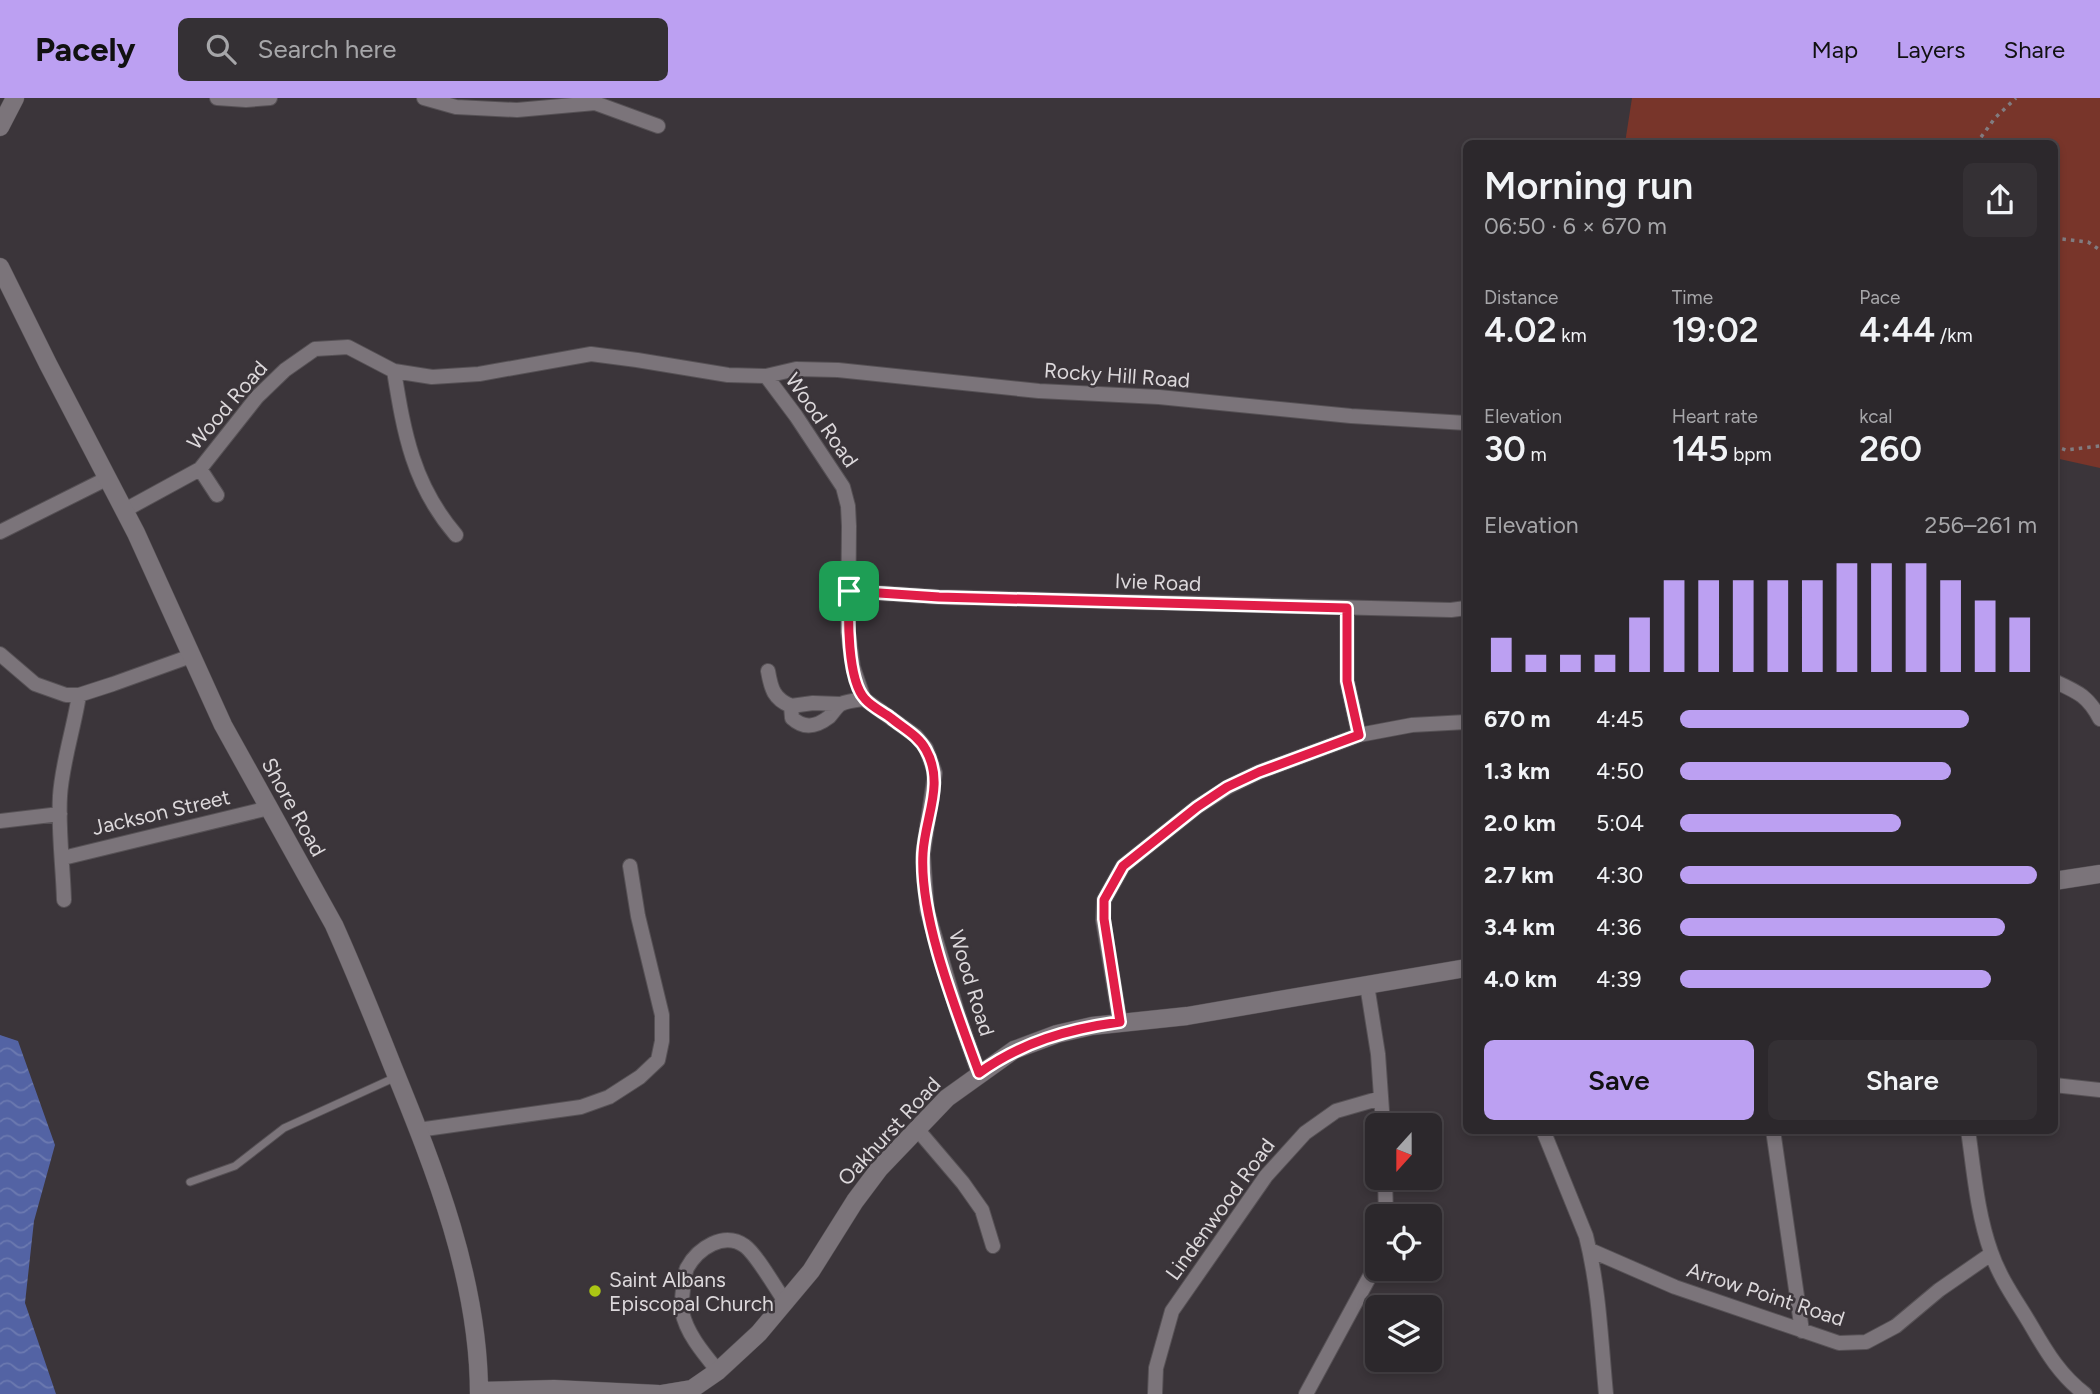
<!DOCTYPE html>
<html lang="en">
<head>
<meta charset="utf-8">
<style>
	body { margin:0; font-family:Figtree,sans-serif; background:#343034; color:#f1f3f6; height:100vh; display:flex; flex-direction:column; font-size:26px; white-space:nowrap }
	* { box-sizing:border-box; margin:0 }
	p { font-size:23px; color:#a6a6a9 }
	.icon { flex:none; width:38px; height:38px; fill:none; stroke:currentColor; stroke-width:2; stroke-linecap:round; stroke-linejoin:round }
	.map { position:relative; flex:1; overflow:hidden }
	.sheet { position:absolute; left:1463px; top:42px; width:595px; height:994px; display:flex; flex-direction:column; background:#2c282c; border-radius:10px; box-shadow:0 4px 10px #0003,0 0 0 2px #484448 }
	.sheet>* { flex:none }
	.needle { width:46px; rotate:201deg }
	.controls { position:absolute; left:1365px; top:1015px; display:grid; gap:14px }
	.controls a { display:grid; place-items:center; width:77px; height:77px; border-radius:10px; background:#2c282c; box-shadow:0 4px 10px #0003,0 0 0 2px #484448; font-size:35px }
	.pin { position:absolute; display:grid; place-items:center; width:60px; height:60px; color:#fff; margin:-30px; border-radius:14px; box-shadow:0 4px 10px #0006 }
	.round { display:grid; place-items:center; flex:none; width:74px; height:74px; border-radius:10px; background:#343034 }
	.overview { display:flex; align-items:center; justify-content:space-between; height:119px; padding:0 21px }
	h1 { font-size:38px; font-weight:600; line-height:52px }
	.stats { display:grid; grid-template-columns:repeat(3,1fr); gap:10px; height:119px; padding:7px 21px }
	.stats div { display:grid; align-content:center }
	.stats b { font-size:35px; font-weight:600 }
	.stats small { font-size:19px; font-weight:400 }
	.stats p { font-size:19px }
	.chart { height:196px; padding:14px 21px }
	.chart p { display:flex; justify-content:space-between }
	.chart svg { width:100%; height:126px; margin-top:7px; stroke:#bca0f2; stroke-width:6 }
	.action { display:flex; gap:14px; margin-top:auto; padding:14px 21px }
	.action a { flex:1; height:80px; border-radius:10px; background:#bca0f2; color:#111; font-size:28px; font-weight:600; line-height:80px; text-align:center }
	.action a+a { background:#343034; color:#f1f3f6 }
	ul { padding:0 21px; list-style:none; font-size:23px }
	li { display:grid; grid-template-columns:112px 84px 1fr; align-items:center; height:52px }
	li i { height:18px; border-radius:9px; background:#bca0f2 }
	header { display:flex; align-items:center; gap:42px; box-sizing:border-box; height:98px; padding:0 35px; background:#bca0f2; color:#111 }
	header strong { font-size:33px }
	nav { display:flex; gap:38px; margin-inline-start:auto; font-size:24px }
	.search { width:490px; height:63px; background:#343034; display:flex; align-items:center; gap:18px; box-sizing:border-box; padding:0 24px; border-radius:10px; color:#a6a6a9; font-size:26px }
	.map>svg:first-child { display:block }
	.green { fill:#78352a }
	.water { fill:url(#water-waves) }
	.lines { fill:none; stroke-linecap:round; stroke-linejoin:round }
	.service-casing { stroke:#565155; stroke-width:9 }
	.minor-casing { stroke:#565155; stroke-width:16 }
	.tertiary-casing { stroke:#565155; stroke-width:19 }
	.path { stroke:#817c80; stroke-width:3.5; stroke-dasharray:3.5 5; stroke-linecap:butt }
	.service { stroke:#7b747a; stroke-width:7 }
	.minor { stroke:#7b747a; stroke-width:14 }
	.tertiary { stroke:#7b747a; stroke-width:18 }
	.route-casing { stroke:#fff; stroke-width:14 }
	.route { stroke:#e11d48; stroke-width:9 }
	.poi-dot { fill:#abc614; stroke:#3b353a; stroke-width:2.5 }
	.labels { text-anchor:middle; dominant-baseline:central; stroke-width:5; stroke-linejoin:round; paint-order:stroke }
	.street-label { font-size:21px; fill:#dcd8db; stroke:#3b353a }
	.poi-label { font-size:21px; fill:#dcd8db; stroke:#3b353a; text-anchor:start }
</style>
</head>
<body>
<header>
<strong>Pacely</strong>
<div class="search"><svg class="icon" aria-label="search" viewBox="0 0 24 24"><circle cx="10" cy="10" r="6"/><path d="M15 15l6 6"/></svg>Search here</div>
<nav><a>Map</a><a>Layers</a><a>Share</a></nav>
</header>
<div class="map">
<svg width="2100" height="1296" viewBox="0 0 2100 1296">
	<defs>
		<pattern id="water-waves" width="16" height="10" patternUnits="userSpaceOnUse" patternTransform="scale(1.75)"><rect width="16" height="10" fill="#5363a4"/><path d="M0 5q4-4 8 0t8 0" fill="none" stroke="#6b79b0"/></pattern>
	</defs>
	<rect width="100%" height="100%" fill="#3b353a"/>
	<path class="green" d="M1632,0H2100V370L2055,360L2054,46L1625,45Z"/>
	<path class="water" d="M0,937L18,943L55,1047L34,1123L25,1205L56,1296H0Z"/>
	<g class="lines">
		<defs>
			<path id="service" d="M190,1084L235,1068L284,1030L396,979"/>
			<path id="minor" d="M217,0L246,2L270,0
				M424,0L456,9L517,12L595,5L658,28
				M394,273C404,335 413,387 456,437
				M766,278L796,271L838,272L1039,293L1159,299L1351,318L1466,325
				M200,371L217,397
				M125,412L200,371L257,299L285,272L315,251L348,249L394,273L432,279L479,276L591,256L637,262L728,277L766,278L796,318L843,389L848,408L849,428L848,534L853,569L864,601L916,638L926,650L935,675L923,756L927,812L958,916L979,976
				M0,434L108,380
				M849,493L939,499L1451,512L1466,510
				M1347,510V583L1359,637
				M0,556L35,586L66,597H79L113,586L191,558
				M768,573C771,591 774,601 791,608
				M2054,583C2078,594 2088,598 2100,621
				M840,606L813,605L791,608L792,620C804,631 816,629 829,619C833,615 836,609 841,606C847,603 857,602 864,601
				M0,723L60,716
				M63,760L269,710
				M64,802C63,768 58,732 60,698C62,665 74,630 79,597
				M1367,887L1378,956L1383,1027
				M1120,924L1103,822L1104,802L1123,768L1197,709L1228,689L1259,674L1359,637L1412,627L1466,624
				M2054,987L2100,992
				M917,1031L963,1085L982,1112L993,1148
				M418,1032L581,1009L609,999L640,979L658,962L662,943V917L638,818L630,768
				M1543,1032L1586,1138C1599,1189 1601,1243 1606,1296
				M1773,1032L1802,1233
				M1968,1032C1974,1073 1977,1115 1991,1154C2000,1181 2018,1205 2032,1229C2047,1255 2061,1278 2085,1296
				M1385,1080L1386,1118
				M1590,1152L1675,1189L1839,1245L1866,1244L1896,1228L1939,1192L1991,1156
				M718,1273C704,1256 686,1235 682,1213C681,1206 684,1177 687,1170C698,1150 724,1133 745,1148C757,1157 776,1191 786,1205
				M1155,1296L1156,1270L1172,1213L1266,1078L1305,1035L1336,1013L1381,1000
				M1306,1296L1377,1165"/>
			<path id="tertiary" d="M0,29L15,0
				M0,169L48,266L136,435L223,627L334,827C355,874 374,921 393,969C435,1072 479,1182 479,1296
				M2054,783L2100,776
				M479,1293L554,1291L658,1296
				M662,1296L692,1291L718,1273L759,1235L811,1173L855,1103L879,1071L947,1000L1014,952L1057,936L1092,928L1187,918L1466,870"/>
		</defs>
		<use href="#service" class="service-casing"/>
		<use href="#minor" class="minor-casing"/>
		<use href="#tertiary" class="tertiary-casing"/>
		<path class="path" d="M1976,46L1995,20L2016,0
			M2054,140L2088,144L2100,152
			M2054,348L2066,352L2100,348"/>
		<use href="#service" class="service"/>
		<use href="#minor" class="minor"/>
		<use href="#tertiary" class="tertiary"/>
	</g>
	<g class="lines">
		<defs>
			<path id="route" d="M849,493L939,499L1347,510V583L1359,637L1259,674L1227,689L1197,709L1123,768L1104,802V821L1120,924C1068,931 1022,944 979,975C957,914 919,820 923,755C925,719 945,686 926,652C919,638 903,630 891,620C883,614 872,609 865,601C847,582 848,518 849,493Z"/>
		</defs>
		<use href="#route" class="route-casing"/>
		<use href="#route" class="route"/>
	</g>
	<circle class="poi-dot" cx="595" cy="1193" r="7"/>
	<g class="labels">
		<g class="street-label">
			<text transform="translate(1117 277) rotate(4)">Rocky Hill Road</text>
			<text transform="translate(227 307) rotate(-49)">Wood Road</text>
			<text transform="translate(822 322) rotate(55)">Wood Road</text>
			<text transform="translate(1158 484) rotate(2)">Ivie Road</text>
			<text transform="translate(294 709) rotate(61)">Shore Road</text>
			<text transform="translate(161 714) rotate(-13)">Jackson Street</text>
			<text transform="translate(972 885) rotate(73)">Wood Road</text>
			<text transform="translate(889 1033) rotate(-47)">Oakhurst Road</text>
			<text transform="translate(1220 1111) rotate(-54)">Lindenwood Road</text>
			<text transform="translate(1766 1196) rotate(18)">Arrow Point Road</text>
		</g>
		<g class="poi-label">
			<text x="609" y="1181">Saint Albans<tspan x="609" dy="24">Episcopal Church</tspan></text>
		</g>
	</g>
</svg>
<div class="controls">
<a><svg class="needle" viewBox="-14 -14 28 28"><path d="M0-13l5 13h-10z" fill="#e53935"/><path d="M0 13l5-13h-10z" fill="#a6a6a9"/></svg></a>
<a><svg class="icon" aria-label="locate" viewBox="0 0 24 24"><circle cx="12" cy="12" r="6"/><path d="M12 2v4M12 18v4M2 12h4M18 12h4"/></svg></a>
<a><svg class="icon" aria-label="layers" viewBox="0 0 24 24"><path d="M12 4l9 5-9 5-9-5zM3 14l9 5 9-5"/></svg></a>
</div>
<div class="pin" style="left:849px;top:493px;background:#1e9e55"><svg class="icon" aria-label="arrive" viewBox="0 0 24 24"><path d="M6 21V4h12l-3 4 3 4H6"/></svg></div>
<section class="sheet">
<div class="overview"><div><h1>Morning run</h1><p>06:50 · 6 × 670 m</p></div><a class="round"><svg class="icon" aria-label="share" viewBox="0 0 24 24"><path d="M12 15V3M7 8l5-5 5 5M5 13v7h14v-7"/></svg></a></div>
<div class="stats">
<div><p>Distance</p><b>4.02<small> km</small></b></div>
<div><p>Time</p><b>19:02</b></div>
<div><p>Pace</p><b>4:44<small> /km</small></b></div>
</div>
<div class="stats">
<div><p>Elevation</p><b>30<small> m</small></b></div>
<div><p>Heart rate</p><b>145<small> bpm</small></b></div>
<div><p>kcal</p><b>260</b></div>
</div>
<div class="chart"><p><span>Elevation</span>256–261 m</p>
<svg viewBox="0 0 160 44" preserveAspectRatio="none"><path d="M5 44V32M15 44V38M25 44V38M35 44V38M45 44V25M55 44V12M65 44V12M75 44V12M85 44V12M95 44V12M105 44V6M115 44V6M125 44V6M135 44V12M145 44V19M155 44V25"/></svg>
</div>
<ul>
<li><b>670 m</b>4:45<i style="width:81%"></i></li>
<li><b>1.3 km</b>4:50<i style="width:76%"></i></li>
<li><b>2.0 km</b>5:04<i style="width:62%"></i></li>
<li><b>2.7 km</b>4:30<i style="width:100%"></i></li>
<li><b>3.4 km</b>4:36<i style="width:91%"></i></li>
<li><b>4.0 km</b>4:39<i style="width:87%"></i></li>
</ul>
<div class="action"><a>Save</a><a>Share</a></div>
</section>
</div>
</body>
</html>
